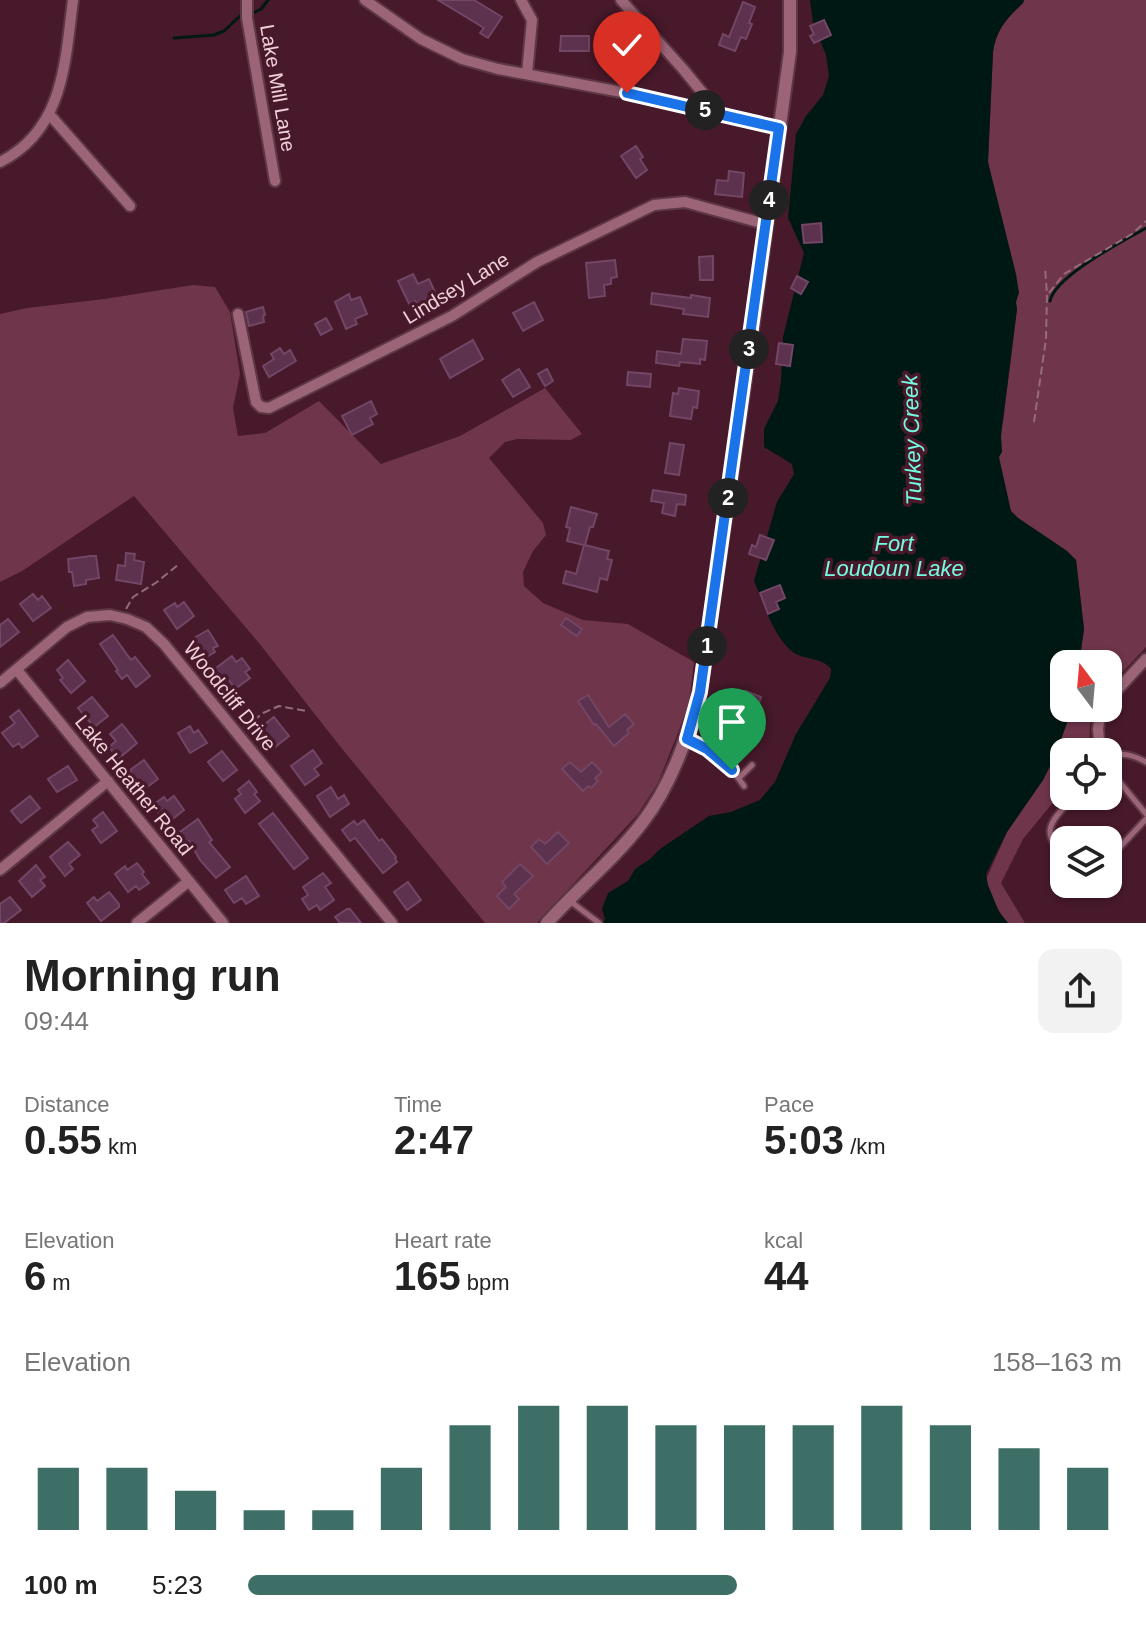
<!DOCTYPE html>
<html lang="en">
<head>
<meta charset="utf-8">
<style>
	body { margin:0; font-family:Arial,sans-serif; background:#f2f2f2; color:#222; height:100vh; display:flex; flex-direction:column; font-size:30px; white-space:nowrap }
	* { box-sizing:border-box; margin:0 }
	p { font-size:26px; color:#767676 }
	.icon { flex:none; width:44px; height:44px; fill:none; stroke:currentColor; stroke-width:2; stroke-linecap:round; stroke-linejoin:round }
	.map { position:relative; height:923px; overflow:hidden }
	.panel { display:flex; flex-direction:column; background:#fff; flex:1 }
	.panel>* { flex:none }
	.needle { width:52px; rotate:344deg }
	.controls { position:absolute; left:1050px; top:650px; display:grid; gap:16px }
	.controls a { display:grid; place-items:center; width:72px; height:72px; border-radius:16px; background:#fff; box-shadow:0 2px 6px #0004; font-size:40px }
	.pin { position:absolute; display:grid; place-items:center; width:68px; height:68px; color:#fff; margin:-82px -34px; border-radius:50% 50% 50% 0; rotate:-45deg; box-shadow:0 0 8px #0007 }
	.pin .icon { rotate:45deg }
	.km { position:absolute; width:40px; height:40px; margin:-20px; border-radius:50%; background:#222; color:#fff; font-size:22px; line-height:40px; text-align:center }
	.round { display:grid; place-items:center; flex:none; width:84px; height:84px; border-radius:16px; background:#f2f2f2 }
	.head { display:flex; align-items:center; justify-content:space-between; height:136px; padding:0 24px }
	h1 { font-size:44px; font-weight:600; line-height:60px }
	.figures { display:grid; grid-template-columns:repeat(3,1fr); gap:12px; height:136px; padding:8px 24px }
	.figures div { display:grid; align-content:center }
	.figures b { font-size:40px; font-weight:600 }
	.figures small { font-size:22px; font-weight:400 }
	.figures p { font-size:22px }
	.chart { height:224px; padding:16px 24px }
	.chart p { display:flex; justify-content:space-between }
	.chart svg { width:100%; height:144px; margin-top:8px; stroke:#3d6f66; stroke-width:6 }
	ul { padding:0 24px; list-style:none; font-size:26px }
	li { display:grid; grid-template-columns:128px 96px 1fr; align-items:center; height:60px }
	li i { height:20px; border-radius:10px; background:#3d6f66 }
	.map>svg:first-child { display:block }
	.green { fill:#6f354a }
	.water { fill:#001813 }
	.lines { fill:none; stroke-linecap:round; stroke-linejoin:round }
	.stream { stroke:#001813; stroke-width:3 }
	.building { fill:#5c324f; stroke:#724664; stroke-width:2 }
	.service-casing { stroke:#5e3746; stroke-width:9 }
	.minor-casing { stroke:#5e3746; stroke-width:14 }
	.tertiary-casing { stroke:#5e3746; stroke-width:16 }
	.path { stroke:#956d7a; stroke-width:2; stroke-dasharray:8 4; stroke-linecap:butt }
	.service { stroke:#9c6577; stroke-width:5 }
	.minor { stroke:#9c6577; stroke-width:10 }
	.tertiary { stroke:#9c6577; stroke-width:12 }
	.route-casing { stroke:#fff; stroke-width:16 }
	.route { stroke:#1a73e8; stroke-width:10 }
	.labels { text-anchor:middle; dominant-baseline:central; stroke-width:7; stroke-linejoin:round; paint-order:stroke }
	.street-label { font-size:20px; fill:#f0d0d9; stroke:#47192a }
	.water-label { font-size:22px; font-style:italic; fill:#76fbe1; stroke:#47192a }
</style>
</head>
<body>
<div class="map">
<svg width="1146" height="923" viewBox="0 0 1146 923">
	<rect width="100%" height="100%" fill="#47192a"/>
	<path class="green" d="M1024,0H1146V647L1108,688V664H1079L1084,629L1076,560L1067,551L1018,518L1011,511L993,455L1003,421L1017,309L988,162L993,52C996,30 1007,18 1023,3Z
		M193,285L215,287L230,312L240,374L233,408L238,436L265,433L319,401L381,464L460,436L545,388L582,434L571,440L517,439L505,442L489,458L543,523L546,535L533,551L523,572L524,586L543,603L583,620L628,624L694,662L689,705L658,783L638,814L537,923H485L339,745L259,643L134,496L22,571L0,582V314L27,308L104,299Z
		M1072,708H1095C1088,721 1090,738 1090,752H1064V789L1023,839L1001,883L1025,923H1008C998,911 992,897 984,884L1007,832L1043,780L1055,757Z"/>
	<path class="water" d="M810,0H1024L1023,3C1007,18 996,30 993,52L988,162L1016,274L1019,293L1016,302L1017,309L1001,436L1002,452L999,457L1011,511L1018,518L1067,551L1076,560L1084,629L1079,664H1064V708L1072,709L1055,756L1043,780L1007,832L986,874L988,885L999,912L1008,923H602L605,919L602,909L608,893L628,881L635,869L650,859L660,849L709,816L731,812L760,800L775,782L796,734L830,678L831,669C822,658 809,660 796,654C775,642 763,602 754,581L777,502L794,474L792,464L764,447V429L778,401L781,381L783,337L804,253L788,218L796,134L806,116L823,95L829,76L826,55L813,23Z"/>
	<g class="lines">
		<path class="stream" d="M255,12L261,9L268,0
			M174,38L214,35L224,31L240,16
			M1050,301C1055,276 1123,241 1146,228"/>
	</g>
	<path class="building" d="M438,0H474L502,17L488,38L480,33L484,28Z
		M743,2L755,7L749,23L752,24L746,39L741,37L735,51L719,45L723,34L729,37Z
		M824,20L831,35L814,43L810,36L814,34L810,26Z
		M561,36H589V51H560Z
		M637,38L650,52L635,67L627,58L629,56L624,51Z
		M636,146L643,157L640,159L647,170L636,178L621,156Z
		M729,171L744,173L742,197L715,194L717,180L728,181Z
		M821,223L822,242L804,243L802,225Z
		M713,256V280H700L699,257Z
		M615,260L617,277L611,278V284L604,285L605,296L589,298L586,263Z
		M413,274L418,284L429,279L436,294L417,304L415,301L409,304L398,281Z
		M797,276L808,282L801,294L791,288Z
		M652,293L691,298V295L710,298L708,317L683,314L684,309L651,304Z
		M349,294L351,300L360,297L367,314L355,319L357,324L346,329L335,302Z
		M534,302L543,320L523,331L513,313Z
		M263,307L265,315L263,316L264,322L249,326L246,312Z
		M326,318L332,329L321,335L315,324Z
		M683,339L707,341L705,360L700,359V364L680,362L679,366L656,363L657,351L681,354Z
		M473,340L483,359L450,378L440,359Z
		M779,343L793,345L790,366L776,364Z
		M280,348L284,354L290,350L296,361L269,377L263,366L274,359L271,354Z
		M519,369L530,387L513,397L502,380Z
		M547,369L553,381L545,386L538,374Z
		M628,372L651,374L650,387L627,385Z
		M679,388L699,391L697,408L693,407L691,419L670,416L673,393L678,394Z
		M371,401L377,414L370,418L373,424L352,435L342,416Z
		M670,443L684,445L679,475L665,473Z
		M653,490L686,495L685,505L677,504L675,516L662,513L664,503L651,501Z
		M571,507L597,514L593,527H590L585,545L609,551L607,559L612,560L607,580L600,578L597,592L563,583L566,571L576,574L584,545L567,541L570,528L566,527Z
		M760,535L774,540L766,560L749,554L752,545L756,547Z
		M126,553L135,554L134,560L144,562L141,584L116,580L118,565L125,566Z
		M90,556H96L99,578L86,580V584L74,586L72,572H69L68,559Z
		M780,585L785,598L776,602L779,609L768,614L760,593Z
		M33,594L38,600L42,596L51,608L33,621L20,604Z
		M184,602L194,616L177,629L164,610L175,603L177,607Z
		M566,618L582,629L577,636L561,625Z
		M8,619L19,632L0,647V625Z
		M208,630L218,646L213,648L215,652L201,660L194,648L199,646L194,638Z
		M113,635L131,660L135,657L150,676L136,687L127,675L122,679L116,671L118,670L100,644Z
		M232,656L236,662L242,658L250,669L245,672L250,678L235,689L226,676L219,681L212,671Z
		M68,660L85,681L71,693L60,680L63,678L57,670Z
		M746,691L761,697L757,709L761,711L757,725L737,718Z
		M588,695L609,727L625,714L634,724L627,730L629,733L614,746L596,724L594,725L578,701Z
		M92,697L108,716L94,727L78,708Z
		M19,710L38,736L22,748L19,743L13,747L2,733L15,723L10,717Z
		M274,717L289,736L275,747L260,728Z
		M122,724L137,743L118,759L109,747L116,741L110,734Z
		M190,726L194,733L198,730L207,743L190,753L178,733Z
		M313,750L322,763L314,769L319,775L305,785L291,766Z
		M222,751L237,770L223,781L208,762Z
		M144,760L158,779L143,790L130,770Z
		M570,762L581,772L592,762L602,772L595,778L598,781L591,788L588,786L583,791L562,769Z
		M68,766L77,780L57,792L48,779Z
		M249,781L257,792L254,794L260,801L245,813L235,799L241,794L238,790Z
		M331,787L338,799L344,795L349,804L330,817L317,796Z
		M30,796L40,808L21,823L11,811Z
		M174,796L184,810L170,821L165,814L161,817L153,805L164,797L167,801Z
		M103,812L117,831L101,843L92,830L98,826L93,820Z
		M273,813L308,858L294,869L259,824Z
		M198,819L212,840L209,842L230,867L216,878L200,860L189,841L184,845L177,834Z
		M364,820L379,841L382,839L396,857L395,858L397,862L383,873L355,838L350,841L342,830L354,821L357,825Z
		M558,832L569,843L547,864L531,847L539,839L545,844Z
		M68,842L80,855L69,864L73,869L65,876L50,857Z
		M137,863L144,872L142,874L149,883L139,890L136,886L128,892L115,874L125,866L127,870Z
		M520,864L533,876L514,894L519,899L509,909L497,896L506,887L502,882Z
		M36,865L45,877L40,880L45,886L32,897L19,881Z
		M323,873L331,883L325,887L334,900L320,910L317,905L309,910L302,899L308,895L303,887Z
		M246,876L259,896L246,904L242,898L234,903L225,890Z
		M408,882L421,900L407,910L394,892Z
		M109,892L119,904V907L101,921L87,903L94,897L97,901Z
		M10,897L21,910L4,923H0V904Z
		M347,909H350L361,923H340L335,917Z"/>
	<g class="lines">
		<defs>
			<path id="service" d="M687,739C710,749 730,765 744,786
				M1108,756C1122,752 1133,755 1146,762
				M1108,768L1146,814
				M739,778L752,765
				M1064,856C1037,829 1054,820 1074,796
				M1108,860L1146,819
				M570,901L599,923"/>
			<path id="minor" d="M247,0V18L275,181
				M365,0L421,39L462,59L498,69L627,93L779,128
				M521,0L532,20L527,74
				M621,0L683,69L719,113
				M50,115L130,206
				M0,162C64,130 65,62 73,0
				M238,314L256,402L261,407L269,408L452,316L537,262L654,205L685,202L765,224
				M17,670L223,923
				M0,683L67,627L87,617L110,615L127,619L146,627L164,644L392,923
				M1108,700L1146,659
				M1100,752L1098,729L1101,708
				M0,870L108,781
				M137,923L189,881"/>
			<path id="tertiary" d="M547,923C578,888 614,860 642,823C672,784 687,738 700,692L752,331L790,52V0"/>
		</defs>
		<use href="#service" class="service-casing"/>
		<use href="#minor" class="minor-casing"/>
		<use href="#tertiary" class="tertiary-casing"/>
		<path class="path" d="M1049,293L1064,274L1132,234L1146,221
			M1034,422L1046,339L1047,295L1045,267
			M126,609L133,597L157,582L179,564
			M244,728L263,713L279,706L306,711"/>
		<use href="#service" class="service"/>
		<use href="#minor" class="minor"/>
		<use href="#tertiary" class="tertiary"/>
	</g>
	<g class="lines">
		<defs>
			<path id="route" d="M627,93L779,128L700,692L687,739L707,749L732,770"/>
		</defs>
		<use href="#route" class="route-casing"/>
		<use href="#route" class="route"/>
	</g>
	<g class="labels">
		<g class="street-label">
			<text transform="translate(278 88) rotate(80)">Lake Mill Lane</text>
			<text transform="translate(456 288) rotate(-31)">Lindsey Lane</text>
			<text transform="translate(230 696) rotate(51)">Woodcliff Drive</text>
			<text transform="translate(134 785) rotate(51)">Lake Heather Road</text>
		</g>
		<g class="water-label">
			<text transform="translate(912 440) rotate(-92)">Turkey Creek</text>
			<text x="894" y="543">Fort<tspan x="894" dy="25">Loudoun Lake</tspan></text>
		</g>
	</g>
</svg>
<div class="controls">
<a><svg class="needle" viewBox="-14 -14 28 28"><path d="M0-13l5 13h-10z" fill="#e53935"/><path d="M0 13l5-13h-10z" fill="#767676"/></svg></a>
<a><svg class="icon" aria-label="locate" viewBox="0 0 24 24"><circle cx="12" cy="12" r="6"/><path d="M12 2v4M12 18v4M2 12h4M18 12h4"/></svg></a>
<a><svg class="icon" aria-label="layers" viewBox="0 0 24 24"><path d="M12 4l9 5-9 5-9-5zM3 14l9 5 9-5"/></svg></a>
</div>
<div class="pin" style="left:732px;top:770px;background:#1e9e55"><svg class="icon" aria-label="arrive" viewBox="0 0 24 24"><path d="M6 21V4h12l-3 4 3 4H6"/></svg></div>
<div class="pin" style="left:627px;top:93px;background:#d93025"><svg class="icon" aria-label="check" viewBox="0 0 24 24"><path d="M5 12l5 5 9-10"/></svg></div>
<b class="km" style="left:707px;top:646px">1</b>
<b class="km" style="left:728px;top:498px">2</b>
<b class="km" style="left:749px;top:349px">3</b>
<b class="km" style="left:769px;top:200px">4</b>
<b class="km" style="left:705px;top:110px">5</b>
</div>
<section class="panel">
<div class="head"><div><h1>Morning run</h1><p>09:44</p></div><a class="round"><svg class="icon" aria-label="share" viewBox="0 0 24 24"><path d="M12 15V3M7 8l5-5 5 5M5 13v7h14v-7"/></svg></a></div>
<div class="figures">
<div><p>Distance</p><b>0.55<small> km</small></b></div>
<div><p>Time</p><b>2:47</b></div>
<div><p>Pace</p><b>5:03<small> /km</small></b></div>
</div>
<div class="figures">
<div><p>Elevation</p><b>6<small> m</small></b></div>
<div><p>Heart rate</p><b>165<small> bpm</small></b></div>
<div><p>kcal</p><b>44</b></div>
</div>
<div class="chart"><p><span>Elevation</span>158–163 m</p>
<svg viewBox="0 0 160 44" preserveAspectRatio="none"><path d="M5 44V25M15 44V25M25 44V32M35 44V38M45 44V38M55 44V25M65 44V12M75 44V6M85 44V6M95 44V12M105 44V12M115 44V12M125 44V6M135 44V12M145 44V19M155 44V25"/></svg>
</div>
<ul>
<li><b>100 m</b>5:23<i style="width:56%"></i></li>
</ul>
</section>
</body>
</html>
